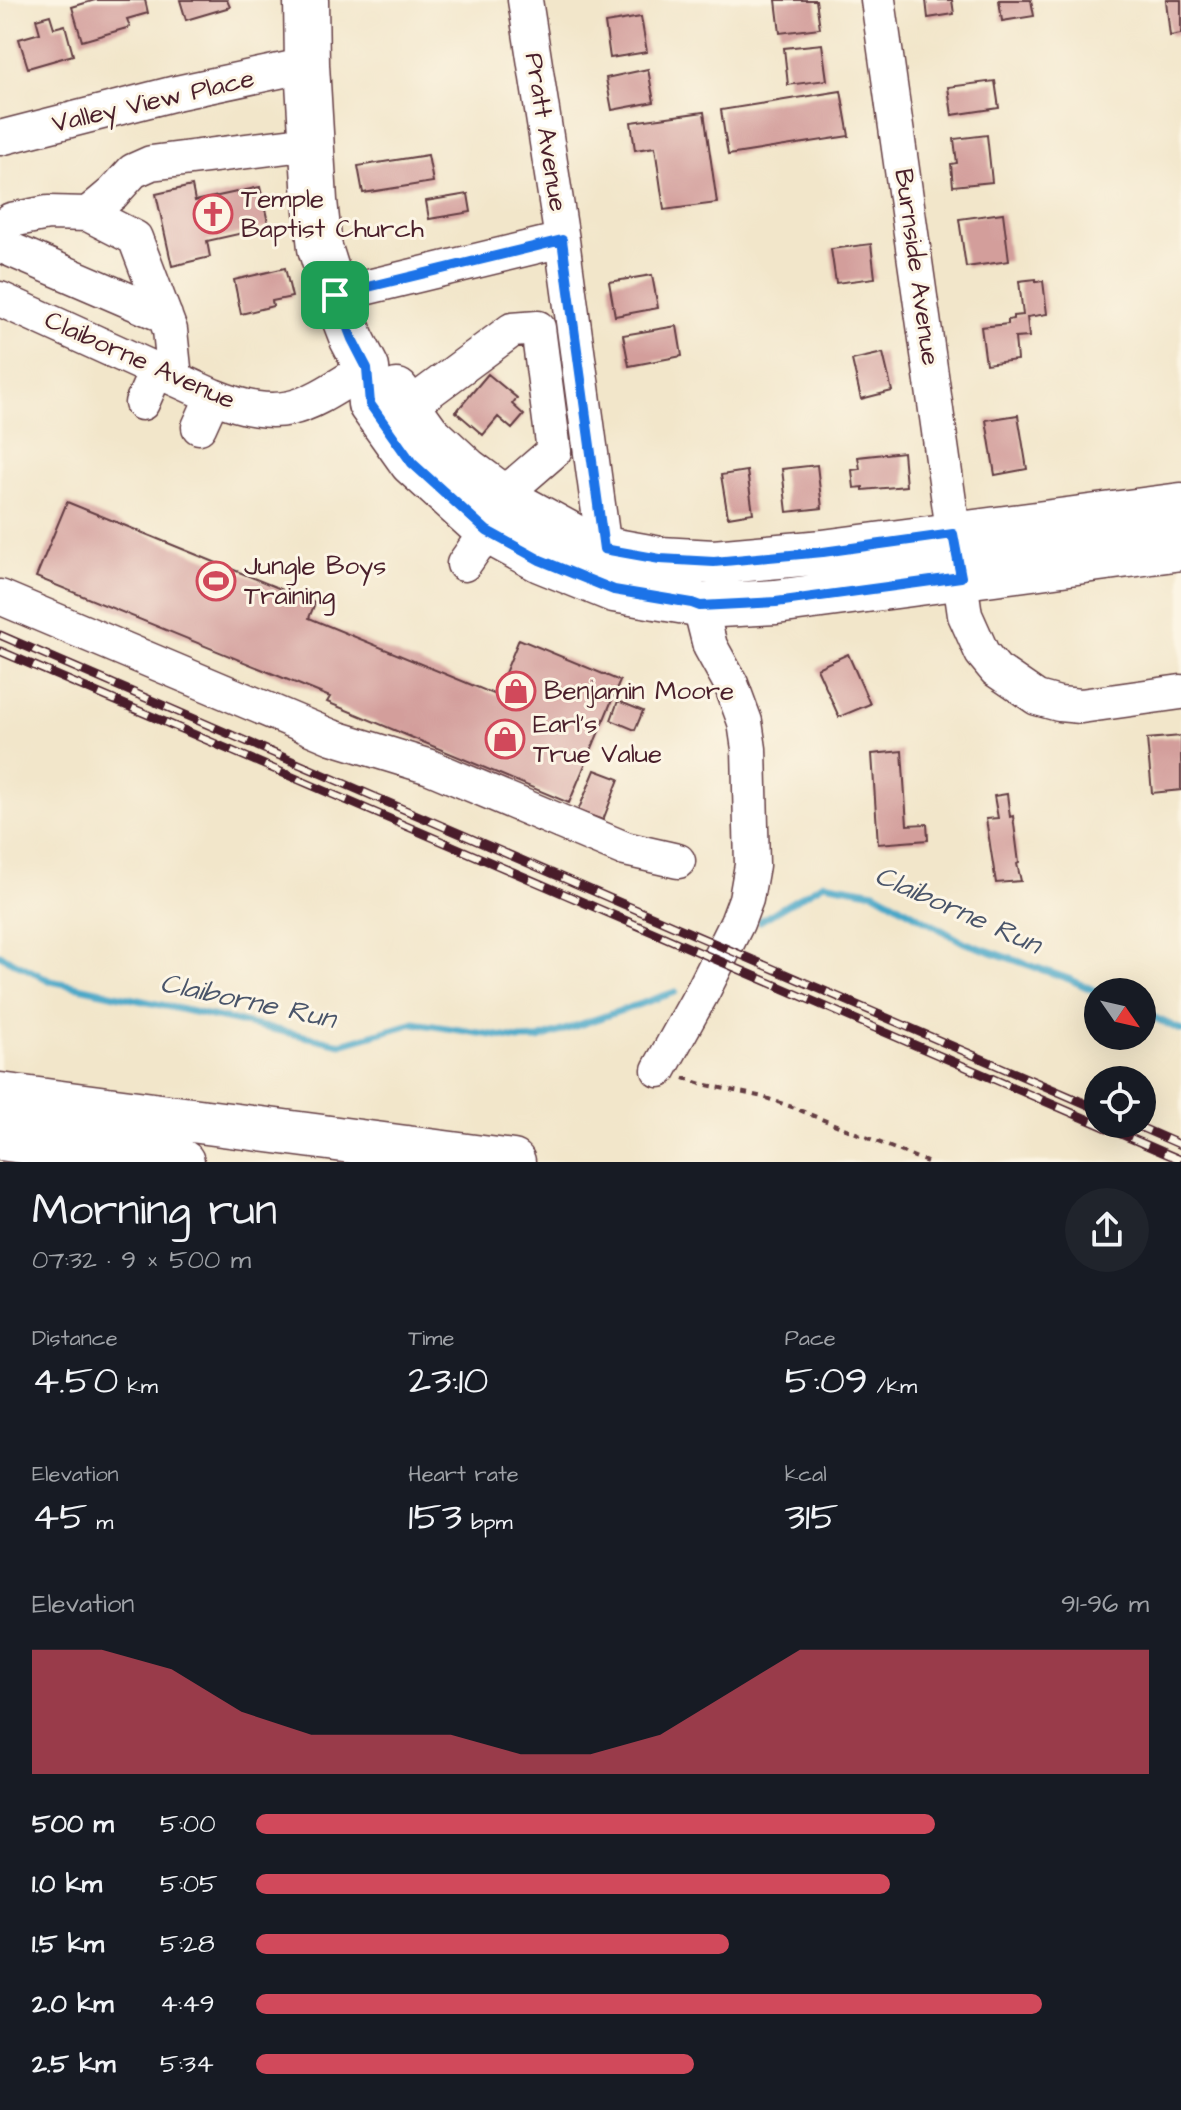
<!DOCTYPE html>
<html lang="en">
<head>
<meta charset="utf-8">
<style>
	body { margin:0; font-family:"Architects Daughter",sans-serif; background:#20242c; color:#f1f3f6; height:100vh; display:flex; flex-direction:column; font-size:30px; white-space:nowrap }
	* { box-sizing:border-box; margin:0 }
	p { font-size:26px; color:#9ea1a6 }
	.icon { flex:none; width:44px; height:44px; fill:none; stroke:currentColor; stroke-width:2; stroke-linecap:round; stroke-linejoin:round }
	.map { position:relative; height:1162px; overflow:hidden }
	.details { display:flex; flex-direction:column; background:#171b24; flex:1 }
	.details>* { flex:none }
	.needle { width:52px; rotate:124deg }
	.fabs { position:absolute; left:1084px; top:978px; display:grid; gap:16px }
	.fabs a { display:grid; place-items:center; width:72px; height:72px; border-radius:50%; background:#171b24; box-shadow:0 8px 32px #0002; font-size:40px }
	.pin { position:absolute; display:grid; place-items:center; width:68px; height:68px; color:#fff; margin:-34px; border-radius:16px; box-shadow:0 4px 12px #0006 }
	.round { display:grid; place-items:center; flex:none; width:84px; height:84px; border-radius:42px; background:#20242c }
	.overview { display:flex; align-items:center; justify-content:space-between; height:136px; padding:0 32px }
	h1 { font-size:44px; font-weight:600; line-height:60px }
	.figures { display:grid; grid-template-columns:repeat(3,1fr); gap:12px; height:136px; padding:8px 32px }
	.figures div { display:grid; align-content:center }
	.figures b { font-size:40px; font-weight:600 }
	.figures small { font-size:22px; font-weight:400 }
	.figures p { font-size:22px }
	.chart { height:224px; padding:16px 32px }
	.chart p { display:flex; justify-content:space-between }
	.chart svg { width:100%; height:144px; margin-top:8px; fill:#d1495b; opacity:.7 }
	ul { padding:0 32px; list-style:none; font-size:26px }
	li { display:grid; grid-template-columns:128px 96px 1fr; align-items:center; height:60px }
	li i { height:20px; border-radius:10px; background:#d1495b }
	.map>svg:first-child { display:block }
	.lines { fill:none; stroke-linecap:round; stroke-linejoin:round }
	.stream { stroke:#49a7c8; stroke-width:7 }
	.building { fill:#d39e9b }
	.minor-casing { stroke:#633d43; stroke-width:37 }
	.major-casing { stroke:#633d43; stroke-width:47 }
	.path { stroke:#633d43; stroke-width:4; stroke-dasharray:6 6; stroke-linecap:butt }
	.minor { stroke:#fff; stroke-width:34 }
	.major { stroke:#fff; stroke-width:44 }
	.rail-casing { stroke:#4a1f2b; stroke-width:9 }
	.rail { stroke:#fcf5e5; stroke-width:6; stroke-dasharray:18; stroke-linecap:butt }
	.route-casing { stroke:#fff; stroke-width:16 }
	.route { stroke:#1a73e8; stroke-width:10 }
	.labels { text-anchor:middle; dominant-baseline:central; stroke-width:6; stroke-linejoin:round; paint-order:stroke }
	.street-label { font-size:26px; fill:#4a1f2b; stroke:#fcf5e5 }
	.poi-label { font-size:26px; fill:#4a1f2b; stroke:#fcf5e5; text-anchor:start }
	.water-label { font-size:28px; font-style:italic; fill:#4a556a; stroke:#fcf5e5 }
</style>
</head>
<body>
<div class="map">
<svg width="1181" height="1162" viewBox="0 0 1181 1162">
	<rect width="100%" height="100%" fill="#fcf5e5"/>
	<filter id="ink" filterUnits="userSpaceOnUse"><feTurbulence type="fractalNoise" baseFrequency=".0125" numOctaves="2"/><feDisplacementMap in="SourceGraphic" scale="16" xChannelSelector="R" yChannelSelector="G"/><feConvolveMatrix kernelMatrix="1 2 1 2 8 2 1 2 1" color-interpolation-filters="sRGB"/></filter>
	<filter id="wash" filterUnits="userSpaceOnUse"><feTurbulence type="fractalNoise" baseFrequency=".006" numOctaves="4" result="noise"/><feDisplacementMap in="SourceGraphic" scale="32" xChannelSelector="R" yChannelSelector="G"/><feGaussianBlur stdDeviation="1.8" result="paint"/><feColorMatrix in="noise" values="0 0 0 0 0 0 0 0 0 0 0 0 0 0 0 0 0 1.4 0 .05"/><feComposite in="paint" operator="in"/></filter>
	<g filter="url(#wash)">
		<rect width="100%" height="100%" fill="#f2e6ca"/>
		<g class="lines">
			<path class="stream" d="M760,921L824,883L875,892L963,942L1069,979L1098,992
				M0,955L51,981L341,1044L414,1023L518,1039H538L675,992
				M1142,1012L1181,1030"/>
		</g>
		<g id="blocks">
			<path class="building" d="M95,0H145L148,13L127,19L130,27L82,41L72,7Z
				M180,0H227L230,7L186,20Z
				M776,0H816L820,28L780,33Z
				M926,0H952L954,14L928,18Z
				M999,0H1031L1034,16L1002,21Z
				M1166,0H1181V34L1170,36Z
				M50,15L54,28L65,25L73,55L28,68L19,39L40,33L36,19Z
				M641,17L647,52L610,58L605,23Z
				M822,44L827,80L788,85L784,48Z
				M648,69L654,102L612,110L606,78Z
				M995,81L999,108L952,115L948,87Z
				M841,91L849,136L728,155L721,110Z
				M704,112L717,203L664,210L655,147L635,150L631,122Z
				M987,135L992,182L953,186L951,164L957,163L954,139Z
				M428,155L433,182L363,193L358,166Z
				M192,186L195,201L260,187L269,227L207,241L210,257L172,266L156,194Z
				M468,194L471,212L429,219L426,201Z
				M1003,213L1009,261L966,267L959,219Z
				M871,244L875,278L836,283L831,249Z
				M285,268L292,297L272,301L273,306L241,314L234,280Z
				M652,275L658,308L615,316L609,282Z
				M1036,279V282L1043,281L1047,314L1027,317L1029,337L1015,338L1017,360L986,364L981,327L1008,324V320L1013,319V316L1023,315L1019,281Z
				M677,326L682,356L629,366L623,335Z
				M883,353L892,391L861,399L852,360Z
				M488,374L517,398L512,404L524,415L512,429L498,417L483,435L456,412Z
				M1018,415L1027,469L995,475L986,420Z
				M903,452L906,486L863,490V487L854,488L852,470L860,469L858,457Z
				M817,465L822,508L787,512L782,469Z
				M747,471L753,513L728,517L721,475Z
				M67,502L315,603L309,618L496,695L519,639L620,681L569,803L327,702L330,697L36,577Z
				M848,654L870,704L839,717L817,668Z
				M618,701L643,711L635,730L611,720Z
				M1181,736V790L1152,793L1147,739Z
				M902,751L907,825L927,824L928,840L878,844L872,754Z
				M595,770L619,779L603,820L578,811Z
				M1007,794L1010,817L1013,816L1019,863L1017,864L1021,881L996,883L986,819L998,818L994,796Z"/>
		</g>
	</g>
	<g filter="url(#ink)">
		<use href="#blocks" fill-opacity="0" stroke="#633d43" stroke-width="2"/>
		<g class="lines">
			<defs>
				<path id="minor" d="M525,0L562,240L604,549
					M878,0L965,615L982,653L996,670L1037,698L1059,704L1081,706L1181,692
					M0,138L176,93L307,65
					M88,214L113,193L133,171L151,163L311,143
					M0,231L11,220L48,213L88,214L135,238L170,330L175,378
					M0,245L165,316
					M335,295L562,240
					M0,299L213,396C285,425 306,406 367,368
					M142,403L157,369
					M408,407L512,330L538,328L554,451L502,496
					M199,427L213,396
					M464,564L487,531
					M0,597L332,737L430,767L625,849L678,861
					M659,1070L704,989L737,923L746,899L752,865L749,749L745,722L731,684L710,646L700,606"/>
				<path id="major" d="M306,0L307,65L315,201L320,248L335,295L352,339L367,368L370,404L412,463L487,531L540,560L614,590L692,603L700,606L776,602L1181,548
					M397,391L428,434L467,470L509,501L586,543L604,549L660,559L714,562L823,552L1181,505
					M0,1095L513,1162
					M0,1138L182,1162"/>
			</defs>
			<use href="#minor" class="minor-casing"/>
			<use href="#major" class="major-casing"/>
			<path class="path" d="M684,1078L702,1084L763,1097L792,1107L927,1162"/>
			<use href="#minor" class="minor"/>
			<use href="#major" class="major"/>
			<defs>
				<path id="rail" d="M0,635L1098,1109
					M0,651L1098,1124
					M1098,1124L1181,1160
					M1133,1124L1181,1145"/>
			</defs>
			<use href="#rail" class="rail-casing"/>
			<use href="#rail" class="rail"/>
		</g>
	</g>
	<g class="lines" filter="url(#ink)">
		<defs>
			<path id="route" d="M562,240L604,549L660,559L714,562L823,552L953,534L961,577L776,602L700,606L692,603L614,590L540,560L487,531L412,463L370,404L367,368L352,339L335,295Z"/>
		</defs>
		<use href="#route" class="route-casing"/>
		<use href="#route" class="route"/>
	</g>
	<defs>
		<symbol id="church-ring" viewBox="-11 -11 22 22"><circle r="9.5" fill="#fcf5e5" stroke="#d1495b" stroke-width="1.5"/><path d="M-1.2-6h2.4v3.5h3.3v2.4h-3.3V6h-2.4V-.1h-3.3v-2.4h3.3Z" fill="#d1495b"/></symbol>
		<symbol id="stadium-ring" viewBox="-11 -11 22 22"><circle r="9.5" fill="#fcf5e5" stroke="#d1495b" stroke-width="1.5"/><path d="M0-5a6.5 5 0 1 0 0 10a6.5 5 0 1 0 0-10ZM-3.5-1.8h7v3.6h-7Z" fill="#d1495b"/></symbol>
		<symbol id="shop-ring" viewBox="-11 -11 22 22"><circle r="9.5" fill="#fcf5e5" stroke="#d1495b" stroke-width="1.5"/><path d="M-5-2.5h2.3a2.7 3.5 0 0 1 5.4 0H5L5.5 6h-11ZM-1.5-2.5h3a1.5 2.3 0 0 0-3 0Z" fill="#d1495b"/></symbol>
	</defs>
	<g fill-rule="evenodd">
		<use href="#church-ring" x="191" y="192" width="44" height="44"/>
		<use href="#stadium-ring" x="194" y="559" width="44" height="44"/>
		<use href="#shop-ring" x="494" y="669" width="44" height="44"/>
		<use href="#shop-ring" x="483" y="717" width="44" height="44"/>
	</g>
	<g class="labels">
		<g class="street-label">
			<text transform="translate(153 101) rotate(-13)">Valley View Place</text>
			<text transform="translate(546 132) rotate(81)">Pratt Avenue</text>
			<text transform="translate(917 267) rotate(82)">Burnside Avenue</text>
			<text transform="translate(140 360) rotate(24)">Claiborne Avenue</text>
		</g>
		<g class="poi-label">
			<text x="241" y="199">Temple<tspan x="241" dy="30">Baptist Church</tspan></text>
			<text x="244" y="566">Jungle Boys<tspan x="244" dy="30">Training</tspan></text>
			<text x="544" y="691">Benjamin Moore</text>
			<text x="533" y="724">Earl's<tspan x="533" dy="30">True Value</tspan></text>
		</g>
		<g class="water-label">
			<text transform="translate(958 910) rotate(24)">Claiborne Run</text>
			<text transform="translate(248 1001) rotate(12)">Claiborne Run</text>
		</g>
	</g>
</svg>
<div class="fabs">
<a><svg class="needle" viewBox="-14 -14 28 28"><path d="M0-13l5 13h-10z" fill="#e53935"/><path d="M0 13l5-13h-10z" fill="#9ea1a6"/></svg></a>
<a><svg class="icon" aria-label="locate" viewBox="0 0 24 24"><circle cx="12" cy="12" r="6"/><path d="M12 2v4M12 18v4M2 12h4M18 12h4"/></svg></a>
</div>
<div class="pin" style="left:335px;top:295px;background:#1e9e55"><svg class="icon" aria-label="arrive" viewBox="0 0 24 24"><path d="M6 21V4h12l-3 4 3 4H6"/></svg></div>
</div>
<section class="details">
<div class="overview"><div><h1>Morning run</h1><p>07:32 · 9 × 500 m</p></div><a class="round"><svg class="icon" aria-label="share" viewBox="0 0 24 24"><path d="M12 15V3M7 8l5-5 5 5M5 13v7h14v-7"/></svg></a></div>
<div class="figures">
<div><p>Distance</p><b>4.50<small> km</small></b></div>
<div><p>Time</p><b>23:10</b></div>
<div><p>Pace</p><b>5:09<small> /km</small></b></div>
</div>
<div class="figures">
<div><p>Elevation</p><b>45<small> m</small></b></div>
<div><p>Heart rate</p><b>153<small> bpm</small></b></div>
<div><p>kcal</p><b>315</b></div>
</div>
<div class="chart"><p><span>Elevation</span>91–96 m</p>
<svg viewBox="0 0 160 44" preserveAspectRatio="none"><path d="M0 44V6L10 6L20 12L30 25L40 32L50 32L60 32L70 38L80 38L90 32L100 19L110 6L120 6L130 6L140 6L150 6L160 6V44z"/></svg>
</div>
<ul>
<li><b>500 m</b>5:00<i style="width:76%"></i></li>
<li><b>1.0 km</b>5:05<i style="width:71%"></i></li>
<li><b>1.5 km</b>5:28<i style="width:53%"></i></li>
<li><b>2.0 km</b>4:49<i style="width:88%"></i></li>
<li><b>2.5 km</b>5:34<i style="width:49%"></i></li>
</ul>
</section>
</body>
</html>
